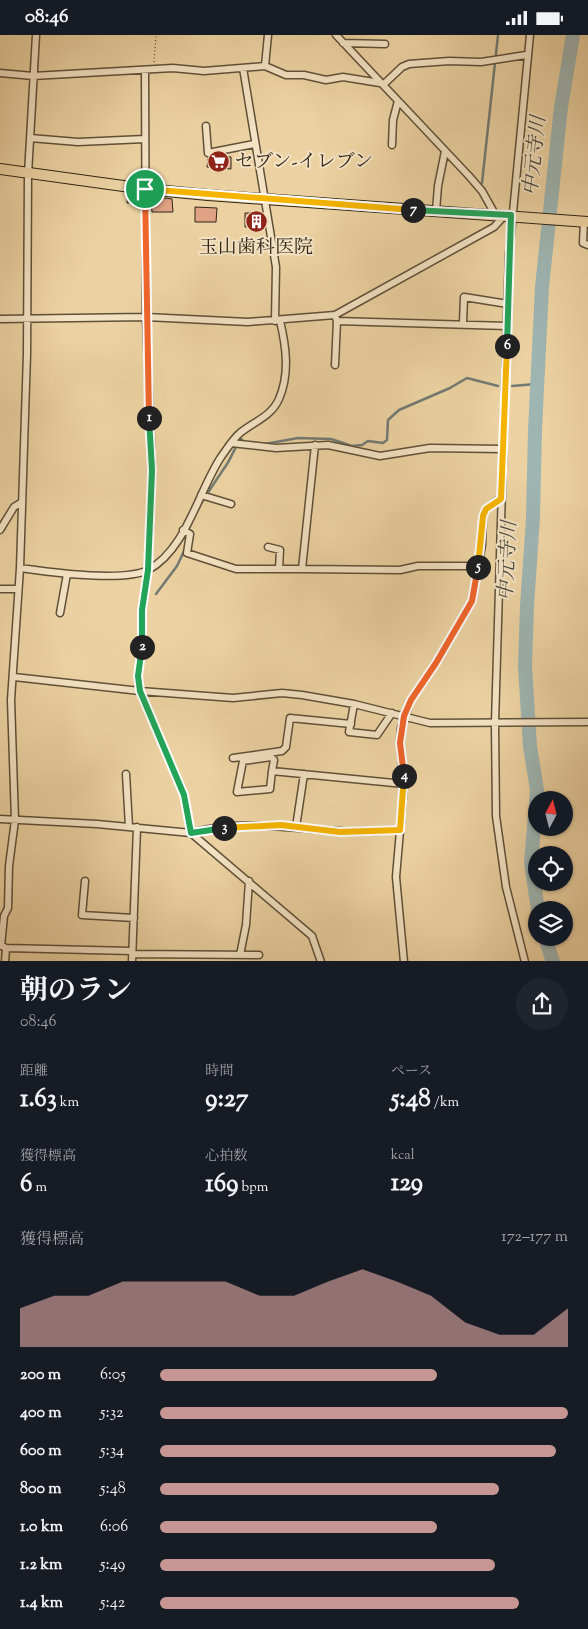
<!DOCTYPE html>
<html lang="ja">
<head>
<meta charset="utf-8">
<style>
	body { margin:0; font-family:"Sorts Mill Goudy","Noto Serif JP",serif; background:#20242c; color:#f1f3f6; height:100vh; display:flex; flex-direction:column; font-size:19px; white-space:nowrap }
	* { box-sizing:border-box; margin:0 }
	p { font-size:16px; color:#9ea1a6 }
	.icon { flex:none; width:28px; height:28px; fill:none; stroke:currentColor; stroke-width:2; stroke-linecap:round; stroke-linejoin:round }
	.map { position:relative; height:926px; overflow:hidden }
	.drawer { display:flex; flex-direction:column; background:#171b24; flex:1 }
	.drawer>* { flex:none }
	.needle { width:32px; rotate:7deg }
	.buttons { position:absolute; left:528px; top:756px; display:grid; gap:10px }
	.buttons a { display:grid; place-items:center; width:45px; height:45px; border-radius:50%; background:#171b24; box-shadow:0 1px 4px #0004; font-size:25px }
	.pin { position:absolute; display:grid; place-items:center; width:42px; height:42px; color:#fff; margin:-21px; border:2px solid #fff; border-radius:50%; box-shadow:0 1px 5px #0007 }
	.km { position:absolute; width:25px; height:25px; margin:-12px; border-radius:50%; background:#222; color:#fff; font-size:14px; line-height:25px; text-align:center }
	.round { display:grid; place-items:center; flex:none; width:52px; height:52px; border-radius:26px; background:#20242c }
	.overview { display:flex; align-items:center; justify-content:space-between; height:85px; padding:0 20px }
	h1 { font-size:28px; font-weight:700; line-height:38px }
	.figures { display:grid; grid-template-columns:repeat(3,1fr); gap:8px; height:85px; padding:5px 20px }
	.figures div { display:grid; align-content:center }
	.figures b { font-size:25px; font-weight:700 }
	.figures small { font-size:14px; font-weight:400 }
	.figures p { font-size:14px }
	.chart { height:140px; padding:10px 20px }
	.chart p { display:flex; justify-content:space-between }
	.chart svg { width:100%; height:90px; margin-top:5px; fill:#c59692; opacity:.7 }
	ul { padding:0 20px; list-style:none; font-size:16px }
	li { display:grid; grid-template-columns:80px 60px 1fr; align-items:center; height:38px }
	li i { height:12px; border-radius:6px; background:#c59692 }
	.status { display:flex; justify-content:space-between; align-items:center; height:35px; padding:0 25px; background:#171b24; direction:ltr }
	.status svg { height:14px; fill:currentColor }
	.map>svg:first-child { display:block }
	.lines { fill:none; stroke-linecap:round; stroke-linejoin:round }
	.stream { stroke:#727b74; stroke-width:2.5 }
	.river { stroke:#9eb5b2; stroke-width:14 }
	.building { fill:#e0a284; stroke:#312516 }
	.street-casing { stroke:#605039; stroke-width:9 }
	.primary-casing { stroke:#312516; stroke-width:12 }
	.path { stroke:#312516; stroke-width:1; stroke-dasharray:1 2.5; stroke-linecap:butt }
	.street { stroke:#f3e2c3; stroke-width:6 }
	.primary { stroke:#ecd2a2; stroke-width:10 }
	.split-1-casing { stroke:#fff; stroke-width:10 }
	.split-2-casing { stroke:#fff; stroke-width:10 }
	.split-3-casing { stroke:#fff; stroke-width:10 }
	.split-4-casing { stroke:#fff; stroke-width:10 }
	.split-5-casing { stroke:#fff; stroke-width:10 }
	.split-6-casing { stroke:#fff; stroke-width:10 }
	.split-7-casing { stroke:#fff; stroke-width:10 }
	.split-8-casing { stroke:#fff; stroke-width:10 }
	.split-1 { stroke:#f0652b; stroke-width:6 }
	.split-2 { stroke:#22a559; stroke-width:6 }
	.split-3 { stroke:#22a559; stroke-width:6 }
	.split-4 { stroke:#f5b400; stroke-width:6 }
	.split-5 { stroke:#f0652b; stroke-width:6 }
	.split-6 { stroke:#f5b400; stroke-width:6 }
	.split-7 { stroke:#22a559; stroke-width:6 }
	.split-8 { stroke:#f5b400; stroke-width:6 }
	.labels { text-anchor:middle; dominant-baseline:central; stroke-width:4; stroke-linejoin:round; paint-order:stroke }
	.poi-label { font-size:19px; fill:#312516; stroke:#f3e2c3; text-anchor:start }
	.water-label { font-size:20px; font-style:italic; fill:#4c493d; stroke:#f3e2c3 }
</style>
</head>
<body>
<div class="status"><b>08:46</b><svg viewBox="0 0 49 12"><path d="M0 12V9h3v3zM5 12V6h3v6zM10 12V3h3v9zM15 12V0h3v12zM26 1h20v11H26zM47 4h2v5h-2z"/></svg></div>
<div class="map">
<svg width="588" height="927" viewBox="0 0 588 927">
	<rect width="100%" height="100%" fill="#ecd2a2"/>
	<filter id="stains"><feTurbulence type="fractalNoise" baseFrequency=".004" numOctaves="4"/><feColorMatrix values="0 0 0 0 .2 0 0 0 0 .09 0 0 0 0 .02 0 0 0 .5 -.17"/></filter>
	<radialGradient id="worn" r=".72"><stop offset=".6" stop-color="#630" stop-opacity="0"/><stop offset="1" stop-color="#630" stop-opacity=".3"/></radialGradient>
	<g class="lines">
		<path class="stream" d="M482,148L498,0
			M512,351L536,349
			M265,409L298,403L331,404L352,411L362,410L368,406L383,408L387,405L388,385L399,375L450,353L467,343L498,351
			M198,474C207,458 217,444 227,429C232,421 235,412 241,404L244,407
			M156,559L177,531L185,514"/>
		<path class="river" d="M538,875L531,828L537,755L530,711L525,631L527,571L533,483L535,395L542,252L561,72L573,0
			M545,902L553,927"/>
	</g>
	<path class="building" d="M217,121L231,122V134L207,132L208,123Z
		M128,159L139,160V167L127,168Z
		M151,161L172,164L173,177H152Z
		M195,172L217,173L216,187H195Z
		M245,178H261L264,192H245Z"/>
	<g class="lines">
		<defs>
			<path id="street" d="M336,0L469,141L482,156L496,181
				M343,8L385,9
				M265,31L268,0
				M243,33L276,232L275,286
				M145,35L146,282L152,435L148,535L142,575V614L138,641L140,656L184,760L191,798L312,901L321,927
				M0,38L33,41L173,33L204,36L265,31L286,40H304L326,45L343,42L380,48
				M383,50L402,32L409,29L449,26L481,27L526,20
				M206,91L208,118L254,109
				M30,103L78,107L145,104
				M392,110L393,85L398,66
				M436,176L438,151L445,116
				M584,186L583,208L588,210
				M335,280L337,286L507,291
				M0,284L146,282L248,287L335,280L494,192L504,181
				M463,288L464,262L508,269
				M335,330L337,286
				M231,408L276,413L328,410L380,421L430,413L503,414
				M201,460L231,469
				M0,495L14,472L22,467
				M183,495L190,499L187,518L236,534H302L315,410
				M268,512L280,515L279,534
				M20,533C48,537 124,547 148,535C186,515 198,457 221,422C227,414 232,405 240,398C253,387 271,382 279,364C290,339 286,311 280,286
				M302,534L400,535L418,531H478
				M0,554H17
				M60,578L67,539
				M14,642L140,656L233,663L282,658L302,660L354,669L430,688L588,687
				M354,669L349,697L377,700L392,678
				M233,723L282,716L286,712L290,683L351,689
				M272,736L274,725L271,722L243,726L237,757L270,754L272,736L404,749
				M126,739L129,792
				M0,784L97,789L191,798C239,784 290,793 338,796C358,798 380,795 400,795
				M296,792L304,739
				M85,846L82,880L134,883
				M0,910L6,913L132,916
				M1,911L4,881L8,873L9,831L15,785L11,665L20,533L27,319L28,139L36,0
				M132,919L259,920
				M240,920L246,890L249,846
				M5,927L6,913
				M132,927L137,792
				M404,927L396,842L404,749L400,708L401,693L411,665L436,628L472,566L482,510L483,481L486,474L501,463
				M525,927L506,852L496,781L495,688L509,219L530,0"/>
			<path id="primary" d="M0,134L145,154L208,160L588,187"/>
		</defs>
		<use href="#street" class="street-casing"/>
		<use href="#primary" class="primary-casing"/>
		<path class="path" d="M154,27L156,0"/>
		<use href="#street" class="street"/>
		<use href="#primary" class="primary"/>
	</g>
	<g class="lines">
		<defs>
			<path id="split-1" d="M145,154L149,383"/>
			<path id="split-2" d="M142,612V575L148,535L152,435L149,383"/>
			<path id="split-3" d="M142,612L138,641L140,656L184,760L191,798L224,793"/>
			<path id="split-4" d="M224,793L281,790L340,797L400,795L404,741"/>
			<path id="split-5" d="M404,741L400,708L404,681L411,665L436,628L472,566L478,532"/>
			<path id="split-6" d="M478,532L483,481L486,474L501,464L507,311"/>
			<path id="split-7" d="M413,175L511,180L507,311"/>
			<path id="split-8" d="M145,154L413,175"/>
		</defs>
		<use href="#split-1" class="split-1-casing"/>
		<use href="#split-2" class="split-2-casing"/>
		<use href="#split-3" class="split-3-casing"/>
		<use href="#split-4" class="split-4-casing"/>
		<use href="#split-5" class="split-5-casing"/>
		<use href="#split-6" class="split-6-casing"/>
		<use href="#split-7" class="split-7-casing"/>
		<use href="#split-8" class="split-8-casing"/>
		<use href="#split-1" class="split-1"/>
		<use href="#split-2" class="split-2"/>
		<use href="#split-3" class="split-3"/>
		<use href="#split-4" class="split-4"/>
		<use href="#split-5" class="split-5"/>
		<use href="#split-6" class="split-6"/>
		<use href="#split-7" class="split-7"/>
		<use href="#split-8" class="split-8"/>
	</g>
	<defs>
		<symbol id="supermarket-disc" viewBox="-11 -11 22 22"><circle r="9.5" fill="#8f2418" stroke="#f3e2c3"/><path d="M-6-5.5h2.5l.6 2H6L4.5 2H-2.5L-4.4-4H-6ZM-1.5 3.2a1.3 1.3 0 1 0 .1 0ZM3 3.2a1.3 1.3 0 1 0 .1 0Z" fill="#fff"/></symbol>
		<symbol id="building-disc" viewBox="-11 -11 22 22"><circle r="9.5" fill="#8f2418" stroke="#f3e2c3"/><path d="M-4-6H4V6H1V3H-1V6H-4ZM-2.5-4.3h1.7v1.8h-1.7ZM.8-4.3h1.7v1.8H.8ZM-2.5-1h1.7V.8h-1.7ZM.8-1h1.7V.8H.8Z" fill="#fff"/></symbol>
	</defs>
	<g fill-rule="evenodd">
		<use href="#supermarket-disc" x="206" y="114" width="25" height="25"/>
		<use href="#building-disc" x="244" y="174" width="25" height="25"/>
	</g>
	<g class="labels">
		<g class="poi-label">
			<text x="235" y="127">セブン-イレブン</text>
			<text x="256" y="213" text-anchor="middle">玉山歯科医院</text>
		</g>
		<g class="water-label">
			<text transform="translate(536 121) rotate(-84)">中元寺川</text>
			<text transform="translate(509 526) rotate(-87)">中元寺川</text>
		</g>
	</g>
	<rect width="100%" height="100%" filter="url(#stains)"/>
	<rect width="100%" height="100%" fill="url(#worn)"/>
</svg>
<div class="buttons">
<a><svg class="needle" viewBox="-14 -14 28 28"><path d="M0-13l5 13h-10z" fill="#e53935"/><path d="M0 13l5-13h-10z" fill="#9ea1a6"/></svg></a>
<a><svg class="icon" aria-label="locate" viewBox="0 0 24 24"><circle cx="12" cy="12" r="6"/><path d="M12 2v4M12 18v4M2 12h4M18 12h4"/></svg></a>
<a><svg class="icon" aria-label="layers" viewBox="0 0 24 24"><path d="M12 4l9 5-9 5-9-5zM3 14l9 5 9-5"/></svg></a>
</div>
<div class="pin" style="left:145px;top:154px;background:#1e9e55"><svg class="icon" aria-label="arrive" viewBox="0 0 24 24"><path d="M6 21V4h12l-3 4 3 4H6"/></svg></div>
<b class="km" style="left:149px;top:383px">1</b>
<b class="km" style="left:142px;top:612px">2</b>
<b class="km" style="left:224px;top:793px">3</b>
<b class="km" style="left:404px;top:741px">4</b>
<b class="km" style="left:478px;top:532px">5</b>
<b class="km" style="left:507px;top:311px">6</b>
<b class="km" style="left:413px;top:175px">7</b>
</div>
<section class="drawer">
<div class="overview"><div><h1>朝のラン</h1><p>08:46</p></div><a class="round"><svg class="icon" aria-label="share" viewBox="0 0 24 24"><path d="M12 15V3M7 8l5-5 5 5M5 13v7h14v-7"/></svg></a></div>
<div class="figures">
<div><p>距離</p><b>1.63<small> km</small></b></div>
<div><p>時間</p><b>9:27</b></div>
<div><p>ペース</p><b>5:48<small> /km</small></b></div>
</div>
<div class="figures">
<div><p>獲得標高</p><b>6<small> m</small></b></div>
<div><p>心拍数</p><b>169<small> bpm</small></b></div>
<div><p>kcal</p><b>129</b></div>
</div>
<div class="chart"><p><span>獲得標高</span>172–177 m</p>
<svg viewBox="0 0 160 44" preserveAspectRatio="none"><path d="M0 44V25L10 19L20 19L30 12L40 12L50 12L60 12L70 19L80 19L90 12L100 6L110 12L120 19L130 32L140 38L150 38L160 25V44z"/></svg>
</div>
<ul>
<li><b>200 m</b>6:05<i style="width:68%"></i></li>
<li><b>400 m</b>5:32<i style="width:100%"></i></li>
<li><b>600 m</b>5:34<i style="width:97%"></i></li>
<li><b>800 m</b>5:48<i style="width:83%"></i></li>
<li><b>1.0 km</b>6:06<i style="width:68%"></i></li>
<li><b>1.2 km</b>5:49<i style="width:82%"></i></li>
<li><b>1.4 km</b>5:42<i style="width:88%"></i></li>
</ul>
</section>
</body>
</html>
